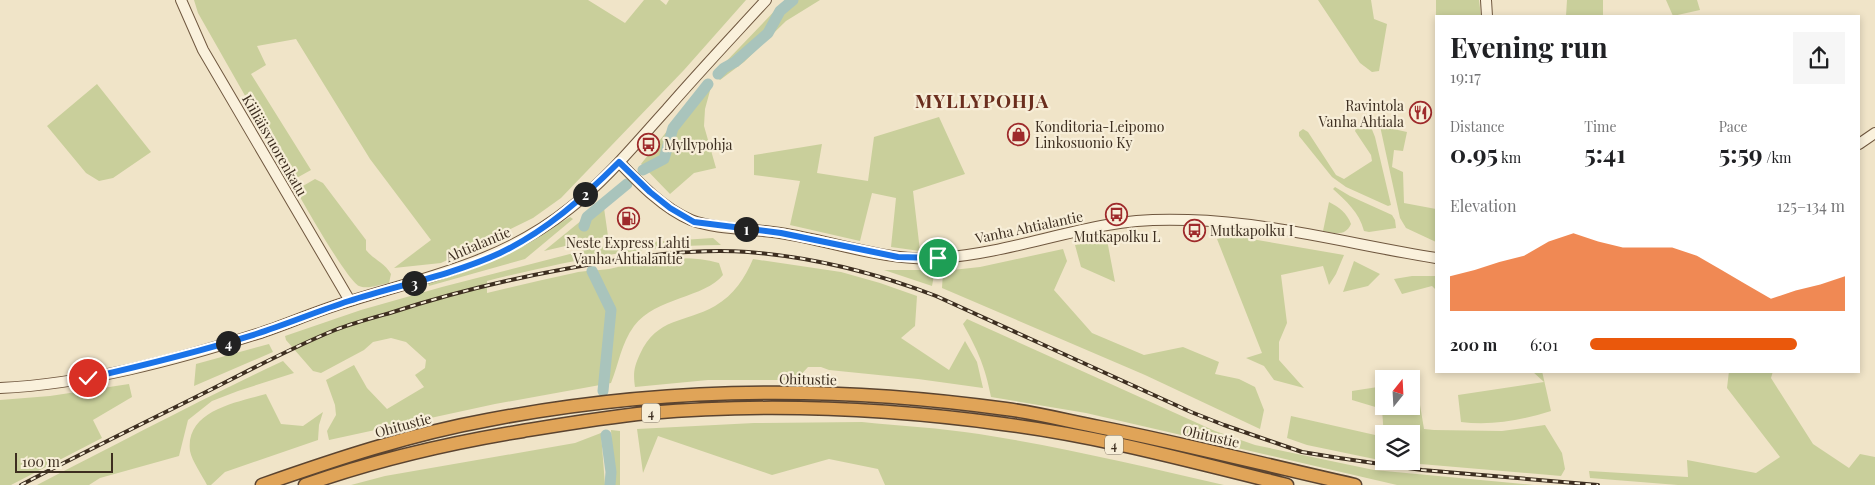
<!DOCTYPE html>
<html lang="en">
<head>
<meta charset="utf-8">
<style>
	body { margin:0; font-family:"Playfair Display",serif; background:#f6f6f6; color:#202124; height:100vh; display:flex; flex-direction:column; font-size:19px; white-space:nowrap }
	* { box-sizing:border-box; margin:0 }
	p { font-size:16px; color:#757577 }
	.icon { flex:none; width:28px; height:28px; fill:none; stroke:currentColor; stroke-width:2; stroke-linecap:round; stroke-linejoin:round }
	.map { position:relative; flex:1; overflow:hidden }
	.panel { position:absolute; left:1435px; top:15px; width:425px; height:358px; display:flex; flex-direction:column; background:#fff; border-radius:0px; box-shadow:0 2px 8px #0003 }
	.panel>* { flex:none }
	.needle { width:32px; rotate:18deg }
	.fabs { position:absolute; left:1375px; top:370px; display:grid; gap:10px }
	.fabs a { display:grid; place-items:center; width:45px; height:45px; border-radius:0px; background:#fff; box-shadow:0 2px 8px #0003; font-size:25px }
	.scale { position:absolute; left:15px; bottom:12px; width:98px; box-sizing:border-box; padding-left:5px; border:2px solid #3d2e20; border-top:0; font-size:14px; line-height:18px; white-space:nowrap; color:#3d2e20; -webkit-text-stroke:4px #f7eed8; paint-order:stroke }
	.pin { position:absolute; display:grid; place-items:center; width:42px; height:42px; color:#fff; margin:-21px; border:2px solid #fff; border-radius:50%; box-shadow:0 1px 5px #0007 }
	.km { position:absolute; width:25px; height:25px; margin:-12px; border-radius:50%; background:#222; color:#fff; font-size:14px; line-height:25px; text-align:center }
	.round { display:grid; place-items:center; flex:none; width:52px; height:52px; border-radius:0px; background:#f6f6f6 }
	.head { display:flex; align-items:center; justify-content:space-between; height:85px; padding:0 15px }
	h1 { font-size:28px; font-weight:700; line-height:38px }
	.figures { display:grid; grid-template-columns:repeat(3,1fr); gap:8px; height:85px; padding:5px 15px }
	.figures div { display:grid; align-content:center }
	.figures b { font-size:25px; font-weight:700 }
	.figures small { font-size:14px; font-weight:400 }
	.figures p { font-size:14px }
	.chart { height:140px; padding:10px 15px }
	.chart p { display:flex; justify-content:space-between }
	.chart svg { width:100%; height:90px; margin-top:5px; fill:#ea580c; opacity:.7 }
	ul { padding:0 15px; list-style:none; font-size:16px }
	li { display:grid; grid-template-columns:80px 60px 1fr; align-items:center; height:38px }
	li i { height:12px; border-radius:6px; background:#ea580c }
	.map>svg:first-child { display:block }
	.green { fill:#c9cf9b }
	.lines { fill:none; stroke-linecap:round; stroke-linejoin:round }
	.river { stroke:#a9c4bc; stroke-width:11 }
	.secondary-casing { stroke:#6f573f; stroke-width:12 }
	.highway-casing { stroke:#5b4430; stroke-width:15 }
	.secondary { stroke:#faf1dc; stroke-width:10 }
	.highway { stroke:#e0a458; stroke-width:12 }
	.rail-casing { stroke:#3d2e20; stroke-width:4 }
	.rail { stroke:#f7eed8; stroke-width:2; stroke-dasharray:5.5; stroke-linecap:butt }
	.route-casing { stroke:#fff; stroke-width:10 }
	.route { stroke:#1a73e8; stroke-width:6 }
	.labels { text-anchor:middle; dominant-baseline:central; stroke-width:4.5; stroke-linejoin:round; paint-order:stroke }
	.shield { fill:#f7eed8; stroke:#756857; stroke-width:1 }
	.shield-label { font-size:12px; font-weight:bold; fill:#3d2e20 }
	.poi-label { font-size:14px; fill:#3d2e20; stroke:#f7eed8; text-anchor:start }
	.street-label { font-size:14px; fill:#3d2e20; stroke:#f7eed8 }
	.district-label { font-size:19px; font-weight:bold; letter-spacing:1px; fill:#6b2e1e; stroke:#f7eed8 }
</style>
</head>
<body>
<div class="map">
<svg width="1875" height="485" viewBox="0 0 1875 485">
	<rect width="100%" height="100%" fill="#f0e4c8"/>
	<path class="green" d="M194,0H588L625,23L644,0H660L666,5L669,0H746L684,70L561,198L533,218L441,263L394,268L431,240L370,159L296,39L257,46L266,65L251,74L311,170L293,180L198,13Z
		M785,0H820L786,21L744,62L720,80L714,74Z
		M1318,0H1371L1374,19L1387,24L1379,71L1372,72L1360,63Z
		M1436,0H1479L1481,16H1436V23Z
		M1567,0H1603V16H1566Z
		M1666,0H1697L1700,10L1673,16Z
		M705,83L711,87L705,109L704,126L716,168L694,173L670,194L641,164Z
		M97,84L151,152L113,178L99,181L86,173L47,126Z
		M939,117L965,174L913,191L920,251L891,247L896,198L872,193L860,241L790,225L800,181L754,175V155L822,144L817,173L868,181L874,137Z
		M1367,121L1369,122L1375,137L1391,205L1388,206L1346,187L1332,177L1299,136V132L1303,129L1308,132L1336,175L1344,179L1372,161L1371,155L1355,131L1357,126Z
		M1380,126L1407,132L1403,151L1394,150L1392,167L1403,172L1404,203L1436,209V242L1406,228L1400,218Z
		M315,179L323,183L366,240V250C374,260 384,262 391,274L389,283C381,284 367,290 359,286C347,280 305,206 296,190Z
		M1335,187L1350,196L1392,215L1395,220L1396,228L1369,232L1364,231C1359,212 1346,201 1333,189Z
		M1329,202C1339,207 1347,213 1351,224C1345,237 1335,233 1323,231Z
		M604,208L608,236L544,251L582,220Z
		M570,217L573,219L525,259L429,286L428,283L510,253Z
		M1228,235L1344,255L1336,274L1329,285L1323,266L1281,275L1287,323L1279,342V360L1304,388L1274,380L1264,366L1246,358L1262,353L1217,239Z
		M713,238L721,245C643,245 563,262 487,281V293C516,286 545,279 574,273C585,270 597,271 609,269C645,261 682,253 719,263L723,275C705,298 656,297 634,326C621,344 619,363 611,383L495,404L329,440L327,431L336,415L335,405L326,380L354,365L367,388L387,409L424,387L415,375L425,368L426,360L406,342L391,338L373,342L364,350L321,373L313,371L286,340L285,336L361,310L442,287L597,247L636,243Z
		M1107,240L1115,282L1081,267L1075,245Z
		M1063,249L1067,261L1054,290L1092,333L1144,355L1183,347L1219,362L1215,374L1239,379L1255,387L1264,410L1260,429L1145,375L942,288L943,271L980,267Z
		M753,259L841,272L880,283L917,296L915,326L901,338L949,370L965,341L977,362L983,388L918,379L829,370L821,367H808L796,380H708L635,387C633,373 634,367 640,354C657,317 685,323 715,306C734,295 745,278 753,259Z
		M1354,261L1380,274L1368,286L1343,292Z
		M884,270H935L932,286Z
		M1412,276H1436V290L1432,286L1402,294L1394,279Z
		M967,319L1215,431L1255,445L1374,470L1534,485H1397L1086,413L991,397C985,366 978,351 963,324Z
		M269,344L273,352L194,386L196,364Z
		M283,361L294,373L238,391L212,401L188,420L179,456L100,478L89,485H37C119,443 200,400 283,361Z
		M1532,371H1542L1551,411C1522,420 1492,426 1461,422L1458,395L1544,382Z
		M1729,371H1773L1771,378L1813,444L1849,468L1860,454L1875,457V485H1678L1590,478L1589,471L1688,477L1687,460L1756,473L1780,457L1727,388Z
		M1416,381L1424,429L1434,430L1502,431L1545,425L1562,453L1565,469L1561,476L1385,461H1411V434H1384V437L1382,409L1352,400V391L1384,386V406H1411V382Z
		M129,384L132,397L93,420L102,438L11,485H0V400L50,396Z
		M266,394L281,424L303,426L323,412L319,425L318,440L225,472L211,485H207C202,475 192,461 190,451C185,410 238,402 266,394Z
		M1291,416L1384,437V461L1307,445L1287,438Z
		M862,422C901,426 940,428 979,434C1062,447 1142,466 1224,485H885L878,469L829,459L772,475L658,436L643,473L637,429L754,423Z
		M611,430L620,431V485H614Z
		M601,433L605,485H351L385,476L575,443Z"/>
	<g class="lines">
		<path class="river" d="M718,74L724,68L735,62L768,33L780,11L793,0
			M643,170L664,159L673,128L708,84
			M584,226L587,217L627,184
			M592,271L611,310L603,391
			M606,435L611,472L610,485"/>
		<defs>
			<path id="secondary" d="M181,0L203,50L350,301
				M1486,0L1487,16
				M1859,144L1875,133
				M619,162C640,184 663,208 691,220C713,229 755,229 780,233C833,241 886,262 940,258C997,254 1051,235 1107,225C1133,220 1161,219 1188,220C1271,222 1354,245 1436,258
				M0,388C86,384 176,360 257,334C288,324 318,310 350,301C430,276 503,262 570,208C606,180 636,143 667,109C699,72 733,36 766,0"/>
			<path id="highway" d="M262,485C336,459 411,434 488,420C658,387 834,385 1006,409C1037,413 1068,421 1099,427C1185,444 1270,466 1355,485
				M305,485C376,460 449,443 523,431C565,424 606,417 648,413C766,403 885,408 1003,424C1099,436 1193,462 1287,485"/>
		</defs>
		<use href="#secondary" class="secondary-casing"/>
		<use href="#highway" class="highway-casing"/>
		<use href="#secondary" class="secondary"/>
		<use href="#highway" class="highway"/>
		<defs>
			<path id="rail" d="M21,485C84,452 148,421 212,389C252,369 293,347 335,330C353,323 372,318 390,313C448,294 505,280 565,269C625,258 686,248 748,252C813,257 876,273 936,296L1191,412L1224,425L1302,452L1339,458L1422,470L1598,485"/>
		</defs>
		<use href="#rail" class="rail-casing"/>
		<use href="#rail" class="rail"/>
	</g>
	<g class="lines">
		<defs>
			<path id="route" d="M88,378C145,365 201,351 256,334C287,324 318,311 349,301C399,285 452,275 500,253C546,231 583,198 619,162L650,192L670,208L694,222L781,233L898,257L938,258"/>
		</defs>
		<use href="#route" class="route-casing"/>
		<use href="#route" class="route"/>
	</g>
	<defs>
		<symbol id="restaurant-ring" viewBox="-11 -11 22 22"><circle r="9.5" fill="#f7eed8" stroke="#9e2a2b" stroke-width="1.5"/><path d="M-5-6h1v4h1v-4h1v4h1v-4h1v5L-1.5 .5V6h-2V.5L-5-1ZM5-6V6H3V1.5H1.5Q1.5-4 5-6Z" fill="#9e2a2b"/></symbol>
		<symbol id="shop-ring" viewBox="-11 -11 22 22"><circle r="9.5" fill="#f7eed8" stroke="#9e2a2b" stroke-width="1.5"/><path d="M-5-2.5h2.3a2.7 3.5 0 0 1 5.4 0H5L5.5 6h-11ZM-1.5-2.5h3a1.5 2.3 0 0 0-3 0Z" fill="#9e2a2b"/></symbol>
		<symbol id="bus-ring" viewBox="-11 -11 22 22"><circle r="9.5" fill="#f7eed8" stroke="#9e2a2b" stroke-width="1.5"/><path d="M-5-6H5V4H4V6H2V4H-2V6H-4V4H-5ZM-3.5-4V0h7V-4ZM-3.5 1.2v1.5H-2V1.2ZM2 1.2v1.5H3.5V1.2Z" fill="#9e2a2b"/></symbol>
		<symbol id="fuel-ring" viewBox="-11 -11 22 22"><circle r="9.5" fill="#f7eed8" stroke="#9e2a2b" stroke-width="1.5"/><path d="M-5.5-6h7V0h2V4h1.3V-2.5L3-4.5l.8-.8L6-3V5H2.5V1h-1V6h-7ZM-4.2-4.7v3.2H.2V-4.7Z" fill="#9e2a2b"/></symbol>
	</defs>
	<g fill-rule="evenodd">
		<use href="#restaurant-ring" x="1408" y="100" width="25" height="25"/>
		<use href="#shop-ring" x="1006" y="122" width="25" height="25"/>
		<use href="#bus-ring" x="636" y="132" width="25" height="25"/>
		<use href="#bus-ring" x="1104" y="202" width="25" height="25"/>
		<use href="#fuel-ring" x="616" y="206" width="25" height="25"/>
		<use href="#bus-ring" x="1182" y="218" width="25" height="25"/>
	</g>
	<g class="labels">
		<g class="shield">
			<rect x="642" y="403.5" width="18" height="19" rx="4"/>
			<rect x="1105" y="435.5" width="18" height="19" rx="4"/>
		</g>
		<g class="shield-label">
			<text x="651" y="413">4</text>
			<text x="1114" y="445">4</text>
		</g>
		<g class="poi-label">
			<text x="1404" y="105" text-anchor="end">Ravintola<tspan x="1404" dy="16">Vanha Ahtiala</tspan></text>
			<text x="1035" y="126">Konditoria-Leipomo<tspan x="1035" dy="16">Linkosuonio Ky</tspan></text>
			<text x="664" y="144">Myllypohja</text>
			<text x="1210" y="230">Mutkapolku I</text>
			<text x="1117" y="236" text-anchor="middle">Mutkapolku L</text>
			<text x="628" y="242" text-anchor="middle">Neste Express Lahti<tspan x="628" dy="16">Vanha Ahtialantie</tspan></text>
		</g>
		<g class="street-label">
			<text transform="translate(275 145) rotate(60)">Kiiliäisvuorenkatu</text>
			<text transform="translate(1029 227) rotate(-12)">Vanha Ahtialantie</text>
			<text transform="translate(478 244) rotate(-23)">Ahtialantie</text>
			<text transform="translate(808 379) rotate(1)">Ohitustie</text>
			<text transform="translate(403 425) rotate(-15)">Ohitustie</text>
			<text transform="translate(1211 436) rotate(13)">Ohitustie</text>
		</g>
		<g class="district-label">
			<text x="982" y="100">MYLLYPOHJA</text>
		</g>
	</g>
</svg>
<div class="fabs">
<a><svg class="needle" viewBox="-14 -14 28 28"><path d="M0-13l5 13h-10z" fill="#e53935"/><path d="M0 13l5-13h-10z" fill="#757577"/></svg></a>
<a><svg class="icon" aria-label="layers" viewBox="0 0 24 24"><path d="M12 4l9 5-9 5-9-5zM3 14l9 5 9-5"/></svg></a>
</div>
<div class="scale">100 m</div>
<div class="pin" style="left:938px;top:258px;background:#1e9e55"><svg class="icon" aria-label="arrive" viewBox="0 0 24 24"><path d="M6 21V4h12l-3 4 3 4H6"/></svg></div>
<div class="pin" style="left:88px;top:378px;background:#d93025"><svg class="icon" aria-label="check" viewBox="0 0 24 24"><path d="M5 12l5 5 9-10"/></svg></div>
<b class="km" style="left:746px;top:229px">1</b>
<b class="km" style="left:585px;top:194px">2</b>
<b class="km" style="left:414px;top:283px">3</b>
<b class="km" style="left:228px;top:343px">4</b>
<section class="panel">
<div class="head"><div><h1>Evening run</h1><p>19:17</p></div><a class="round"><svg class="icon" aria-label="share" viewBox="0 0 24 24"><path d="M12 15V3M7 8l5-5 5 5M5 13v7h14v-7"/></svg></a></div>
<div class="figures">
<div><p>Distance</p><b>0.95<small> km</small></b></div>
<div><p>Time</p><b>5:41</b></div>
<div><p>Pace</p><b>5:59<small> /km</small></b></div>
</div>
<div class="chart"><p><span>Elevation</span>125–134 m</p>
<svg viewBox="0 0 160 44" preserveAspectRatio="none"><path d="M0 44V27L10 24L20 20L30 17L40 10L50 6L60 10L70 13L80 13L90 13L100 17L110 24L120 31L130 38L140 34L150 31L160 27V44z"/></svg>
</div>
<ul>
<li><b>200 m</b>6:01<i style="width:81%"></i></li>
</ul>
</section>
</div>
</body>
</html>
